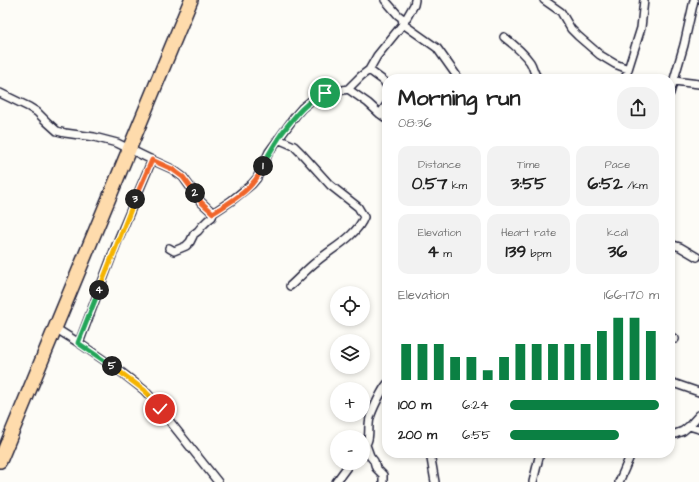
<!DOCTYPE html>
<html lang="en">
<head>
<meta charset="utf-8">
<style>
	body { margin:0; font-family:"Architects Daughter",sans-serif; background:#f2f2f2; color:#222; height:100vh; display:flex; flex-direction:column; font-size:15px; white-space:nowrap }
	* { box-sizing:border-box; margin:0 }
	p { font-size:13px; color:#767676 }
	.icon { flex:none; width:22px; height:22px; fill:none; stroke:currentColor; stroke-width:2; stroke-linecap:round; stroke-linejoin:round }
	.map { position:relative; flex:1; overflow:hidden }
	.details { position:absolute; left:382px; top:74px; width:293px; height:384px; display:flex; flex-direction:column; background:#fff; border-radius:16px; box-shadow:0 2px 6px #0003 }
	.details>* { flex:none }
	.buttons { position:absolute; left:330px; top:286px; display:grid; gap:8px }
	.buttons a { display:grid; place-items:center; width:40px; height:40px; border-radius:50%; background:#fff; box-shadow:0 2px 6px #0003; font-size:20px }
	.pin { position:absolute; display:grid; place-items:center; width:34px; height:34px; color:#fff; margin:-17px; border:2px solid #fff; border-radius:50%; box-shadow:0 1px 4px #0007 }
	.km { position:absolute; width:20px; height:20px; margin:-10px; border-radius:50%; background:#222; color:#fff; font-size:11px; line-height:20px; text-align:center }
	.round { display:grid; place-items:center; flex:none; width:42px; height:42px; border-radius:16px; background:#f2f2f2 }
	.headline { display:flex; align-items:center; justify-content:space-between; height:68px; padding:0 16px }
	h1 { font-size:22px; font-weight:800; line-height:30px }
	.stats { display:grid; grid-template-columns:repeat(3,1fr); gap:6px; height:68px; padding:4px 16px }
	.stats div { display:grid; align-content:center; border-radius:10px; background:#f2f2f2; text-align:center }
	.stats b { font-size:17px; font-weight:800 }
	.stats small { font-size:11px; font-weight:400 }
	.stats p { font-size:11px }
	.chart { height:112px; padding:8px 16px }
	.chart p { display:flex; justify-content:space-between }
	.chart svg { width:100%; height:72px; margin-top:4px; stroke:#0b8043; stroke-width:6 }
	ul { padding:0 16px; list-style:none; font-size:13px }
	li { display:grid; grid-template-columns:64px 48px 1fr; align-items:center; height:30px }
	li i { height:10px; border-radius:5px; background:#0b8043 }
	.map>svg:first-child { display:block }
	.lines { fill:none; stroke-linecap:round; stroke-linejoin:round }
	.street-casing { stroke:#22223b; stroke-width:10 }
	.highway-casing { stroke:#22223b; stroke-width:16 }
	.street { stroke:#fdfcf7; stroke-width:7 }
	.highway { stroke:#fedbac; stroke-width:13 }
	.split-1-casing { stroke:#fff; stroke-width:8 }
	.split-2-casing { stroke:#fff; stroke-width:8 }
	.split-3-casing { stroke:#fff; stroke-width:8 }
	.split-4-casing { stroke:#fff; stroke-width:8 }
	.split-5-casing { stroke:#fff; stroke-width:8 }
	.split-6-casing { stroke:#fff; stroke-width:8 }
	.split-1 { stroke:#22a559; stroke-width:5 }
	.split-2 { stroke:#f0652b; stroke-width:5 }
	.split-3 { stroke:#f0652b; stroke-width:5 }
	.split-4 { stroke:#f5b400; stroke-width:5 }
	.split-5 { stroke:#22a559; stroke-width:5 }
	.split-6 { stroke:#f5b400; stroke-width:5 }
</style>
</head>
<body>
<div class="map">
<svg width="699" height="482" viewBox="0 0 699 482">
	<rect width="100%" height="100%" fill="#fdfcf7"/>
	<filter id="ink" filterUnits="userSpaceOnUse"><feTurbulence type="fractalNoise" baseFrequency=".025" numOctaves="2"/><feDisplacementMap in="SourceGraphic" scale="8" xChannelSelector="R" yChannelSelector="G"/><feConvolveMatrix kernelMatrix="1 2 1 2 8 2 1 2 1" color-interpolation-filters="sRGB"/></filter>
	<g filter="url(#ink)">
		<g class="lines">
			<defs>
				<path id="street" d="M385,0L398,15L402,18L403,24L437,48L459,79
					M544,0L561,12L571,29L578,36L600,55L615,64L628,69
					M504,37C513,44 523,52 530,62C534,68 533,74 539,79
					M369,70L384,81L387,87
					M625,79L641,28L644,0
					M674,81L699,84
					M348,89L368,103L380,114L387,119
					M0,93L29,107L37,112L47,122L57,131L65,133L94,137L117,143L152,160L172,169L183,177L201,202L213,213L231,201L252,184L257,178L269,152L296,115L302,108L316,97L325,93L334,92L348,89L361,76L369,70L377,56L403,24L414,5L415,0
					M670,93L684,45L694,0
					M380,114L387,104
					M278,139L294,146L302,154L330,185L358,207L364,217C357,236 331,249 316,262C307,269 299,278 290,286
					M670,244L680,247L697,257
					M169,248L174,251L186,246L190,242L194,234L198,231L202,226L208,220L212,217L213,213
					M55,328L79,343L121,372L144,390L159,406L160,409L218,482
					M670,336L675,339
					M79,343L118,240L152,160
					M670,382L699,392
					M689,426L699,429
					M670,436L683,431L689,426L699,415
					M366,445L370,456L374,461L376,468L383,475V482
					M363,448C372,439 367,429 370,418C372,410 382,390 387,384
					M430,453L435,482
					M629,453L633,454L640,453
					M336,482L350,463
					M533,482L540,453
					M619,482L631,454"/>
				<path id="highway" d="M0,461L191,0"/>
			</defs>
			<use href="#street" class="street-casing"/>
			<use href="#highway" class="highway-casing"/>
			<use href="#street" class="street"/>
			<use href="#highway" class="highway"/>
		</g>
	</g>
	<g class="lines" filter="url(#ink)">
		<defs>
			<path id="split-1" d="M263,166C268,154 275,144 282,133C295,116 305,102 325,93"/>
			<path id="split-2" d="M195,193L201,202L213,213C232,201 255,188 263,166"/>
			<path id="split-3" d="M135,199L152,160L172,169L183,177L195,193"/>
			<path id="split-4" d="M99,290L135,199"/>
			<path id="split-5" d="M99,290L78,343L112,366"/>
			<path id="split-6" d="M112,366L144,390L159,406L160,409"/>
		</defs>
		<use href="#split-1" class="split-1-casing"/>
		<use href="#split-2" class="split-2-casing"/>
		<use href="#split-3" class="split-3-casing"/>
		<use href="#split-4" class="split-4-casing"/>
		<use href="#split-5" class="split-5-casing"/>
		<use href="#split-6" class="split-6-casing"/>
		<use href="#split-1" class="split-1"/>
		<use href="#split-2" class="split-2"/>
		<use href="#split-3" class="split-3"/>
		<use href="#split-4" class="split-4"/>
		<use href="#split-5" class="split-5"/>
		<use href="#split-6" class="split-6"/>
	</g>
</svg>
<div class="buttons">
<a><svg class="icon" aria-label="locate" viewBox="0 0 24 24"><circle cx="12" cy="12" r="6"/><path d="M12 2v4M12 18v4M2 12h4M18 12h4"/></svg></a>
<a><svg class="icon" aria-label="layers" viewBox="0 0 24 24"><path d="M12 4l9 5-9 5-9-5zM3 14l9 5 9-5"/></svg></a>
<a>+</a>
<a>−</a>
</div>
<div class="pin" style="left:325px;top:93px;background:#1e9e55"><svg class="icon" aria-label="arrive" viewBox="0 0 24 24"><path d="M6 21V4h12l-3 4 3 4H6"/></svg></div>
<div class="pin" style="left:160px;top:409px;background:#d93025"><svg class="icon" aria-label="check" viewBox="0 0 24 24"><path d="M5 12l5 5 9-10"/></svg></div>
<b class="km" style="left:263px;top:166px">1</b>
<b class="km" style="left:195px;top:193px">2</b>
<b class="km" style="left:135px;top:199px">3</b>
<b class="km" style="left:99px;top:290px">4</b>
<b class="km" style="left:112px;top:366px">5</b>
<section class="details">
<div class="headline"><div><h1>Morning run</h1><p>08:36</p></div><a class="round"><svg class="icon" aria-label="share" viewBox="0 0 24 24"><path d="M12 15V3M7 8l5-5 5 5M5 13v7h14v-7"/></svg></a></div>
<div class="stats">
<div><p>Distance</p><b>0.57<small> km</small></b></div>
<div><p>Time</p><b>3:55</b></div>
<div><p>Pace</p><b>6:52<small> /km</small></b></div>
</div>
<div class="stats">
<div><p>Elevation</p><b>4<small> m</small></b></div>
<div><p>Heart rate</p><b>139<small> bpm</small></b></div>
<div><p>kcal</p><b>36</b></div>
</div>
<div class="chart"><p><span>Elevation</span>166–170 m</p>
<svg viewBox="0 0 160 44" preserveAspectRatio="none"><path d="M5 44V22M15 44V22M25 44V22M35 44V30M45 44V30M55 44V38M65 44V30M75 44V22M85 44V22M95 44V22M105 44V22M115 44V22M125 44V14M135 44V6M145 44V6M155 44V14"/></svg>
</div>
<ul>
<li><b>100 m</b>6:24<i style="width:100%"></i></li>
<li><b>200 m</b>6:55<i style="width:73%"></i></li>
</ul>
</section>
</div>
</body>
</html>
